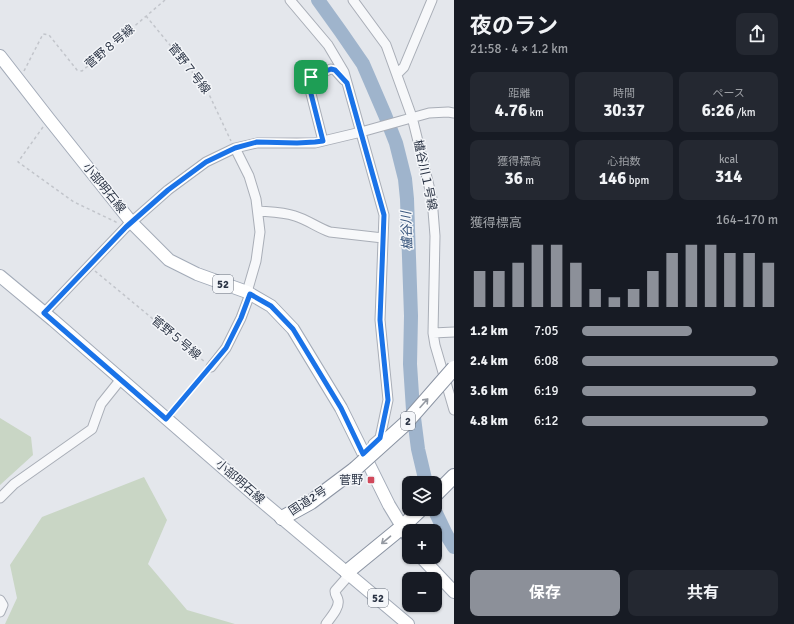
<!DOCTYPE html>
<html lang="ja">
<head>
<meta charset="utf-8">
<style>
	body { margin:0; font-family:Signika,"Noto Sans JP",sans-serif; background:#242831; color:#f1f3f6; height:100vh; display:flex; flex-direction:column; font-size:15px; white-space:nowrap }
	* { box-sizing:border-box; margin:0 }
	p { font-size:13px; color:#9ea1a6 }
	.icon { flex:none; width:22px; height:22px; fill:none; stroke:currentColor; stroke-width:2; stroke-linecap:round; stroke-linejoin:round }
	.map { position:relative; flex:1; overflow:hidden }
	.sheet { display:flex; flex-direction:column; background:#171b24; width:340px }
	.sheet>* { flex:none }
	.tools { position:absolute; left:402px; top:476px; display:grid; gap:8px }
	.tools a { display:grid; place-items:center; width:40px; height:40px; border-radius:8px; background:#171b24; box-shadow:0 1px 3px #0004; font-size:20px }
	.pin { position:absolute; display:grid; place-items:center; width:34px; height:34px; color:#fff; margin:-17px; border-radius:8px; box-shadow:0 2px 6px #0006 }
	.round { display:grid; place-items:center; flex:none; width:42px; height:42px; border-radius:8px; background:#242831 }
	.summary { display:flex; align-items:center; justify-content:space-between; height:68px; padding:0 16px }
	h1 { font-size:22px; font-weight:700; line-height:30px }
	.stats { display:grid; grid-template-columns:repeat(3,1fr); gap:6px; height:68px; padding:4px 16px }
	.stats div { display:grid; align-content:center; border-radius:8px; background:#242831; text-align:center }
	.stats b { font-size:17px; font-weight:700 }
	.stats small { font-size:11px; font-weight:400 }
	.stats p { font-size:11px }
	.chart { height:112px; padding:8px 16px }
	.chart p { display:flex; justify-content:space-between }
	.chart svg { width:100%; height:72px; margin-top:4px; stroke:#8c9099; stroke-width:6 }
	.cta { display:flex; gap:8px; margin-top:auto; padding:8px 16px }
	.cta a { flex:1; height:46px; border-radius:8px; background:#8c9099; color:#fff; font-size:16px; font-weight:700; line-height:46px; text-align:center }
	.cta a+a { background:#242831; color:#f1f3f6 }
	ul { padding:0 16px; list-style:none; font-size:13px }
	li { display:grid; grid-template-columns:64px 48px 1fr; align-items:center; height:30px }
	li i { height:10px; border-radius:5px; background:#8c9099 }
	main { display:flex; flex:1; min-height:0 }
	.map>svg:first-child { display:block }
	.green { fill:#c9d6c5 }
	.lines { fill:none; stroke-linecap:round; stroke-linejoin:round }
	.river { stroke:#9fb4cc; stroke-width:14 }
	.minor-casing { stroke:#a9aeb7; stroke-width:11 }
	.major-casing { stroke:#a3abb8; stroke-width:14 }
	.highway-casing { stroke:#8b94a3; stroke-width:16 }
	.path { stroke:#c2c5cb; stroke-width:1.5; stroke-dasharray:3 3; stroke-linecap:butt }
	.minor { stroke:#f7f8fa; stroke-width:9 }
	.major { stroke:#fff; stroke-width:12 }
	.highway { stroke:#fff; stroke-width:14 }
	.highway-bridge-casing { stroke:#8b94a3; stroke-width:16; stroke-linecap:butt }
	.highway-bridge { stroke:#fff; stroke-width:14 }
	.oneway { stroke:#959aa2 }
	.route-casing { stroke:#fff; stroke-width:8 }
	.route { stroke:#1a73e8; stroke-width:5 }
	.poi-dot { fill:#d1495b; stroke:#f4f6f9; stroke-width:1.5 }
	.labels { text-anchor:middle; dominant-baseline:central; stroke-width:3; stroke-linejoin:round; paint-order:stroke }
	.shield { fill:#f4f6f9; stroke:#676e7b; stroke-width:1 }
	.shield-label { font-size:11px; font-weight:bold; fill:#2b3445 }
	.street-label { font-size:12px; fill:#2b3445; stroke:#f4f6f9 }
	.poi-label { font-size:12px; fill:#2b3445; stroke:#f4f6f9; text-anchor:end }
	.water-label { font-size:13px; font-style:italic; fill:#34527a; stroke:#f4f6f9 }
</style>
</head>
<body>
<main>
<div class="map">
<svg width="454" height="624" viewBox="0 0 454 624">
	<rect width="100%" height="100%" fill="#e4e7ec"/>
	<path class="green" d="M0,418L31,437L33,455L0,485Z
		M144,477L167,520L148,564L187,610L235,624H5L17,598L10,565L42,517Z"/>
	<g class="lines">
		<path class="river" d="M318,0L341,32L363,64L385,115L396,143L405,179L407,199L411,316L410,364L413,410L418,449L426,483
			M434,509L446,534L454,547"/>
		<defs>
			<path id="minor" d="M290,0L328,45L344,72L384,215L380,320L388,400L380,438L373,444
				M353,0L386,45L412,117L432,198L435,236L433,333L435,345L454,410
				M397,74L404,67L432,0
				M323,141L308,82V79L311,77L331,69L335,70L344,80
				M235,148L249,176L256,199L260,232L256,261L247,292
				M258,211C270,212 283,212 295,216C308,220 318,228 330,232L383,238
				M44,313L126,227L168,190L206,162L235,148L257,143H315L361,132L429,113L448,112L454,113
				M433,333L454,332
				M211,367L226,348L241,318L250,294
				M0,498L14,484L92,429L101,404L121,379
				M0,600L3,605L0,612
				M326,624C330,618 340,608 338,600C337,596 335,595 335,591L350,574"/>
			<path id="major" d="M0,56L49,119L132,223L169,260L197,274L247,292L271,306L293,329L341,408L389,505L409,538
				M0,276L53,320L252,493L408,624
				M421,557L454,592"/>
			<path id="highway" d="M435,495L454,476
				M282,518L311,502L355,469
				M347,572L402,527L421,509"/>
		</defs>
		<use href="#minor" class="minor-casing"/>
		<use href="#major" class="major-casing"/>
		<use href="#highway" class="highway-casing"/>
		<path class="path" d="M146,16L207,90L231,141
			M24,71L43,34L49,35L77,70L82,71L165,0
			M43,127L18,162L74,202L118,223
			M95,271L205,362
			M173,411L205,373"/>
		<use href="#minor" class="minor"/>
		<use href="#major" class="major"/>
		<use href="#highway" class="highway"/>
		<defs>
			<path id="highway-bridge" d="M355,469L405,424L454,368"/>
		</defs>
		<use href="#highway-bridge" class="highway-bridge-casing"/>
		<use href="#highway-bridge" class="highway-bridge"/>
	</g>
	<defs><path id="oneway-shaft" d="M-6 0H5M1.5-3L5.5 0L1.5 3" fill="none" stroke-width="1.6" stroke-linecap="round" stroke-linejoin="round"/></defs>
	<g class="oneway">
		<use href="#oneway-shaft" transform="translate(424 403) rotate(-48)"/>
		<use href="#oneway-shaft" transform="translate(386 540) rotate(140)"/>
	</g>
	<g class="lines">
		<defs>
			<path id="route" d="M331,69L335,70L347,83L384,215L380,320L388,400L380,438L363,454L341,408L293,329L271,306L250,294L241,318L226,348L166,419L44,313L126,227L168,190L206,162L235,148L257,142L297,143L315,142L323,141L308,82V79L311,77Z"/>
		</defs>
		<use href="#route" class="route-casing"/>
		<use href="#route" class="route"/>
	</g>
	<rect class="poi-dot" x="367" y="476" width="8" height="8" rx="2"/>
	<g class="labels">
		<g class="shield">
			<rect x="213" y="275" width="20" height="18" rx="3"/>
			<rect x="401" y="412" width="14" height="18" rx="3"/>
			<rect x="368" y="589" width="20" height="18" rx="3"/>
		</g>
		<g class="shield-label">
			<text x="223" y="284">52</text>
			<text x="408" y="421">2</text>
			<text x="378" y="598">52</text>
		</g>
		<g class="street-label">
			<text transform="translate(110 47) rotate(-40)">菅野８号線</text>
			<text transform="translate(189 69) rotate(52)">菅野７号線</text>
			<text transform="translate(425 175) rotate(78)">櫨谷川１号線</text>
			<text transform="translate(104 188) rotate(51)">小部明石線</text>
			<text transform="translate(176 338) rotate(40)">菅野５号線</text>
			<text transform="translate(240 482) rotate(41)">小部明石線</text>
			<text transform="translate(308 501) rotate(-33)">国道2号</text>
		</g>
		<g class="poi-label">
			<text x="363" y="480">菅野</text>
		</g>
		<g class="water-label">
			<text transform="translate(407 231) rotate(-92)">櫨谷川</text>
		</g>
	</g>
</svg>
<div class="tools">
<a><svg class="icon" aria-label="layers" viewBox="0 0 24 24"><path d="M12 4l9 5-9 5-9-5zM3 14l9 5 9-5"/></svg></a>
<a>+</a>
<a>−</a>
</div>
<div class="pin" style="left:311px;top:77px;background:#1e9e55"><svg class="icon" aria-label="arrive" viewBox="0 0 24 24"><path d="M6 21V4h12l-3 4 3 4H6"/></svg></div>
</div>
<section class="sheet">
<div class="summary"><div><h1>夜のラン</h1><p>21:58 · 4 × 1.2 km</p></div><a class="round"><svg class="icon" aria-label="share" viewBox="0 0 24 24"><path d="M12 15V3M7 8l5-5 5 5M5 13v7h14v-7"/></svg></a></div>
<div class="stats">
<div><p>距離</p><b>4.76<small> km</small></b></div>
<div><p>時間</p><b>30:37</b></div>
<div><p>ペース</p><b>6:26<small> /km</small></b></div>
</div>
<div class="stats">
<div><p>獲得標高</p><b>36<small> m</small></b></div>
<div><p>心拍数</p><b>146<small> bpm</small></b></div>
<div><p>kcal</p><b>314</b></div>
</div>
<div class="chart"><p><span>獲得標高</span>164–170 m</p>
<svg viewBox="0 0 160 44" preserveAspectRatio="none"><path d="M5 44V22M15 44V22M25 44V17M35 44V6M45 44V6M55 44V17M65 44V33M75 44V38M85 44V33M95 44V22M105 44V11M115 44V6M125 44V6M135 44V11M145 44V11M155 44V17"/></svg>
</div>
<ul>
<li><b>1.2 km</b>7:05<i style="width:56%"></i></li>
<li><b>2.4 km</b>6:08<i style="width:100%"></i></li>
<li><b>3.6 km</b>6:19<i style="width:89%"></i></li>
<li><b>4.8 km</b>6:12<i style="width:95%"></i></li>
</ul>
<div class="cta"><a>保存</a><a>共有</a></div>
</section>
</main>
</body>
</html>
